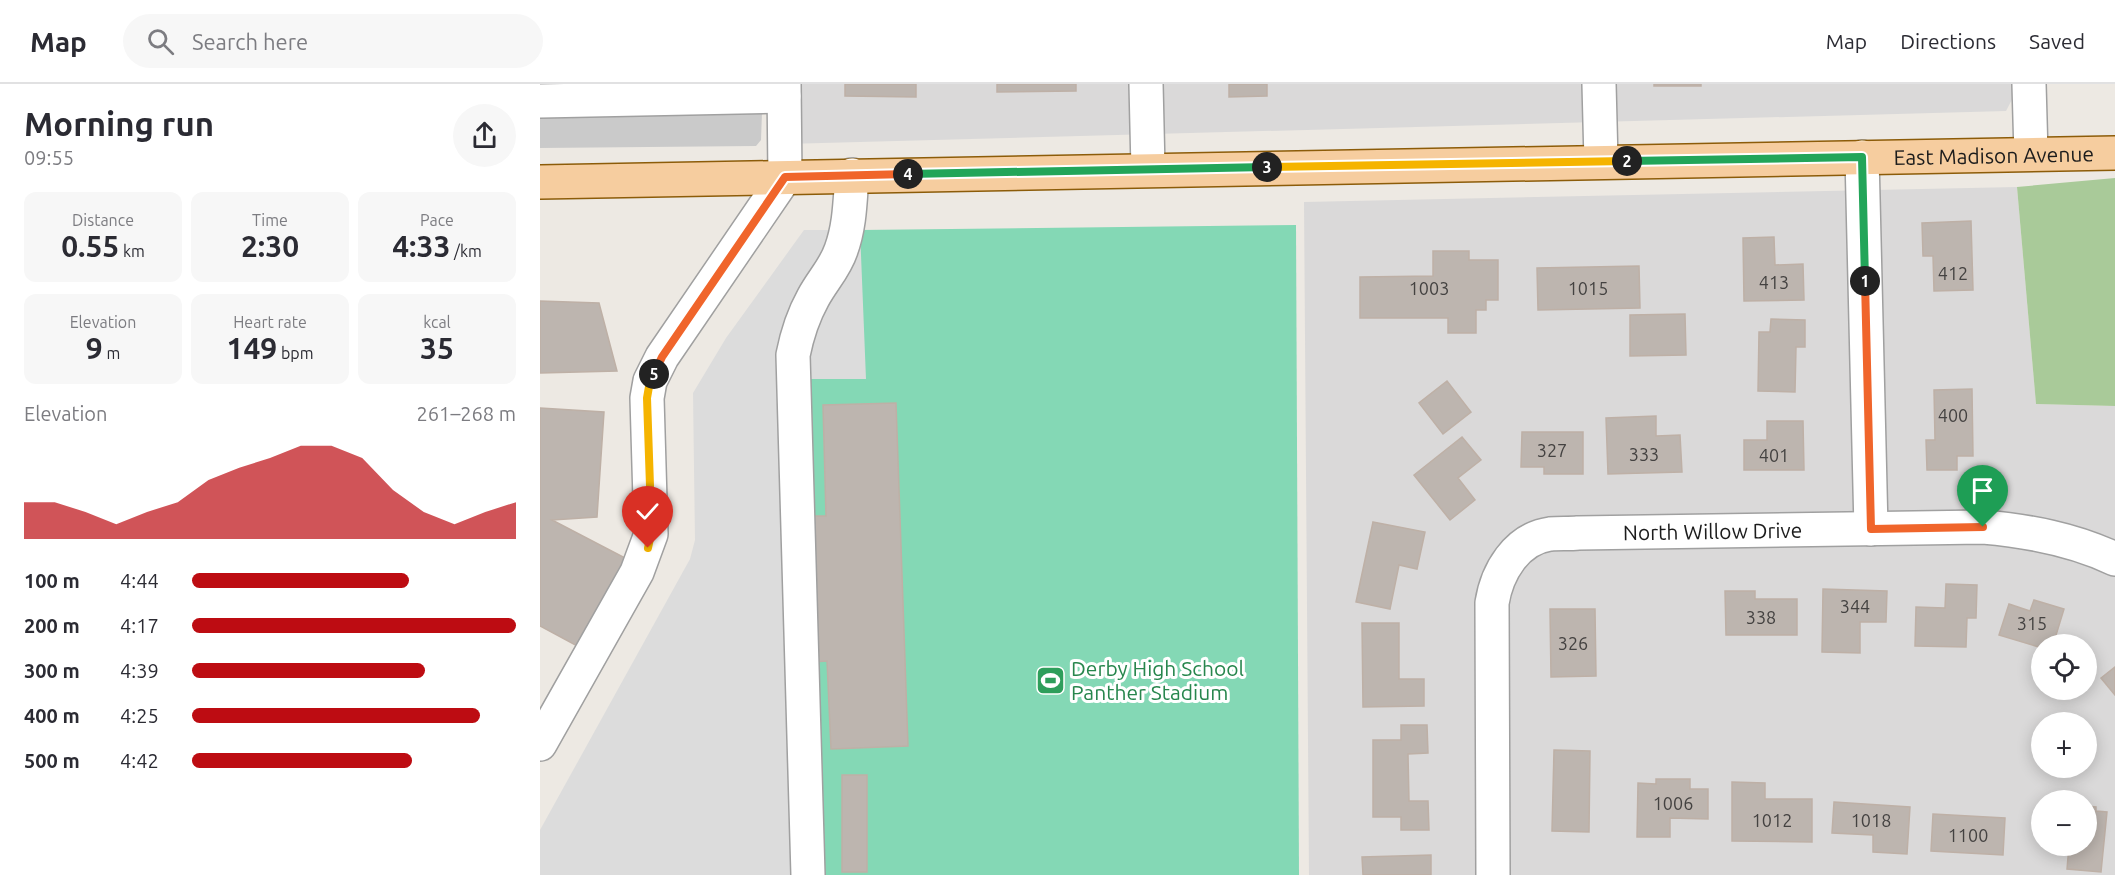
<!DOCTYPE html>
<html lang="en">
<head>
<meta charset="utf-8">
<style>
	body { margin:0; font-family:Ubuntu,sans-serif; background:#f7f7f7; color:#2b2b33; height:100vh; display:flex; flex-direction:column; font-size:22px; white-space:nowrap }
	* { box-sizing:border-box; margin:0 }
	p { font-size:20px; color:#7c7c81 }
	.icon { flex:none; width:33px; height:33px; fill:none; stroke:currentColor; stroke-width:2; stroke-linecap:round; stroke-linejoin:round }
	.map { position:relative; flex:1; overflow:hidden }
	.sheet { display:flex; flex-direction:column; background:#fff; width:540px }
	.sheet>* { flex:none }
	.buttons { position:absolute; left:1491px; top:550px; display:grid; gap:12px }
	.buttons a { display:grid; place-items:center; width:66px; height:66px; border-radius:50%; background:#fff; box-shadow:0 3px 15px #0003; font-size:30px }
	.pin { position:absolute; display:grid; place-items:center; width:51px; height:51px; color:#fff; margin:-62px -26px; border-radius:50% 50% 50% 0; rotate:-45deg; box-shadow:0 0 6px #0007 }
	.pin .icon { rotate:45deg }
	.km { position:absolute; width:30px; height:30px; margin:-15px; border-radius:50%; background:#222; color:#fff; font-size:16px; line-height:30px; text-align:center }
	.round { display:grid; place-items:center; flex:none; width:63px; height:63px; border-radius:32px; background:#f7f7f7 }
	.summary { display:flex; align-items:center; justify-content:space-between; height:102px; padding:0 24px }
	h1 { font-size:33px; font-weight:700; line-height:45px }
	.stats { display:grid; grid-template-columns:repeat(3,1fr); gap:9px; height:102px; padding:6px 24px }
	.stats div { display:grid; align-content:center; border-radius:12px; background:#f7f7f7; text-align:center }
	.stats b { font-size:30px; font-weight:700 }
	.stats small { font-size:16px; font-weight:400 }
	.stats p { font-size:16px }
	.chart { height:168px; padding:12px 24px }
	.chart p { display:flex; justify-content:space-between }
	.chart svg { width:100%; height:108px; margin-top:6px; fill:#bd0c12; opacity:.7 }
	ul { padding:0 24px; list-style:none; font-size:20px }
	li { display:grid; grid-template-columns:96px 72px 1fr; align-items:center; height:45px }
	li i { height:15px; border-radius:8px; background:#bd0c12 }
	header { display:flex; align-items:center; gap:36px; box-sizing:border-box; height:84px; padding:0 30px; background:#fff; border-bottom:2px solid #e1e1e2 }
	header strong { font-size:28px }
	nav { display:flex; gap:33px; margin-inline-start:auto; font-size:21px }
	.search { width:420px; height:54px; background:#f7f7f7; display:flex; align-items:center; gap:15px; box-sizing:border-box; padding:0 21px; border-radius:33px; color:#7c7c81; font-size:22px }
	main { display:flex; flex:1; min-height:0 }
	.map>svg:first-child { display:block }
	.residential { fill:#dad9d9; fill-rule:evenodd }
	.religious { fill:#cacaca }
	.forest { fill:#a9ca99 }
	.pitch { fill:#84d8b5 }
	.parking { fill:#dcdcdc }
	.building { fill:#bdb5af; stroke:#beb0a6; stroke-width:1.5 }
	.lines { fill:none; stroke-linecap:round; stroke-linejoin:round }
	.minor-casing { stroke:#a0a0a0; stroke-width:36 }
	.major-casing { stroke:#8c5c09; stroke-width:36 }
	.minor { stroke:#fff; stroke-width:33 }
	.major { stroke:#f6cd9f; stroke-width:33 }
	.split-1-casing { stroke:#fff; stroke-width:12 }
	.split-2-casing { stroke:#fff; stroke-width:12 }
	.split-3-casing { stroke:#fff; stroke-width:12 }
	.split-4-casing { stroke:#fff; stroke-width:12 }
	.split-5-casing { stroke:#fff; stroke-width:12 }
	.split-6-casing { stroke:#fff; stroke-width:12 }
	.split-1 { stroke:#f0652b; stroke-width:8 }
	.split-2 { stroke:#22a559; stroke-width:8 }
	.split-3 { stroke:#f5b400; stroke-width:8 }
	.split-4 { stroke:#22a559; stroke-width:8 }
	.split-5 { stroke:#f0652b; stroke-width:8 }
	.split-6 { stroke:#f5b400; stroke-width:8 }
	.labels { text-anchor:middle; dominant-baseline:central; stroke-width:6; stroke-linejoin:round; paint-order:stroke }
	.number-label { font-size:18px; fill:#444241 }
	.street-label { font-size:21px; fill:#1c1c1c; stroke:#fff }
	.leisure-label { font-size:21px; fill:#27864d; stroke:#fff; text-anchor:start }
</style>
</head>
<body>
<header>
<strong>Map</strong>
<div class="search"><svg class="icon" aria-label="search" viewBox="0 0 24 24"><circle cx="10" cy="10" r="6"/><path d="M15 15l6 6"/></svg>Search here</div>
<nav><a>Map</a><a>Directions</a><a>Saved</a></nav>
</header>
<main>
<section class="sheet">
<div class="summary"><div><h1>Morning run</h1><p>09:55</p></div><a class="round"><svg class="icon" aria-label="share" viewBox="0 0 24 24"><path d="M12 15V3M7 8l5-5 5 5M5 13v7h14v-7"/></svg></a></div>
<div class="stats">
<div><p>Distance</p><b>0.55<small> km</small></b></div>
<div><p>Time</p><b>2:30</b></div>
<div><p>Pace</p><b>4:33<small> /km</small></b></div>
</div>
<div class="stats">
<div><p>Elevation</p><b>9<small> m</small></b></div>
<div><p>Heart rate</p><b>149<small> bpm</small></b></div>
<div><p>kcal</p><b>35</b></div>
</div>
<div class="chart"><p><span>Elevation</span>261–268 m</p>
<svg viewBox="0 0 160 44" preserveAspectRatio="none"><path d="M0 44V29L10 29L20 33L30 38L40 33L50 29L60 20L70 15L80 11L90 6L100 6L110 11L120 24L130 33L140 38L150 33L160 29V44z"/></svg>
</div>
<ul>
<li><b>100 m</b>4:44<i style="width:67%"></i></li>
<li><b>200 m</b>4:17<i style="width:100%"></i></li>
<li><b>300 m</b>4:39<i style="width:72%"></i></li>
<li><b>400 m</b>4:25<i style="width:89%"></i></li>
<li><b>500 m</b>4:42<i style="width:68%"></i></li>
</ul>
</section>
<div class="map">
<svg width="1575" height="791" viewBox="0 0 1575 791">
	<rect width="100%" height="100%" fill="#ede9e3"/>
	<path class="residential" d="M240,0H1480L1466,27L245,60Z
		M1477,103L1496,320L1575,322V791H769L764,118ZM1502,561H1546V606H1502ZM1502,639H1546V684H1502ZM1502,717H1546V762H1502Z"/>
	<path class="religious" d="M0,0H223L221,56L216,62L0,64Z"/>
	<path class="forest" d="M1575,94V322L1496,320L1477,103Z"/>
	<path class="pitch" d="M756,141L759,791H268L254,295L320,146Z"/>
	<path class="parking" d="M264,146H320L326,295H254L268,791H0V746L150,475L155,456L153,309L186,254Z"/>
	<path class="building" d="M305,0H376V13L305,12Z
		M457,0H536V7L457,8Z
		M689,0H727V12L689,13Z
		M1114,0H1161V2H1114Z
		M1431,137L1433,206L1394,207L1393,172H1383L1382,139Z
		M1234,153L1235,181L1263,180L1264,216L1204,217L1203,154Z
		M893,167H929V176H958V216H946V226H936V249H908V234H820V193L893,192Z
		M1099,182L1100,224L998,226L997,184Z
		M0,217L59,219L77,287L0,289Z
		M1145,230L1146,271L1090,272V231Z
		M1231,235L1265,236V263H1256L1255,308L1218,307L1219,248H1230Z
		M907,297L931,328L903,350L879,319Z
		M1432,305L1433,372H1417V386H1387L1386,356H1395L1394,306Z
		M356,319L368,662L291,665L287,577L273,578L268,432H286L283,321Z
		M0,324L64,328L57,433L12,436L89,476L41,564L0,542Z
		M1116,332V352L1140,351L1142,388L1068,390L1066,334Z
		M1227,337H1263L1264,386H1204V356H1227Z
		M982,348H1043V390H1004V383H981Z
		M922,353L941,376L918,394L935,416L910,436L874,391Z
		M833,438L885,448L877,485L859,481L850,525L816,518Z
		M1406,500L1437,501L1436,534H1427L1426,563L1375,562L1376,523L1405,524Z
		M1283,505L1347,507L1346,538H1320V569L1282,568Z
		M1185,507H1215V515H1257V551H1186Z
		M1494,516L1524,525L1513,561H1502V564L1459,551L1469,520L1490,527Z
		M1010,525H1055L1056,592L1011,593Z
		M822,539H859V595H884V622L823,623Z
		M1575,583V611L1561,594Z
		M861,641H887L888,669L868,670L869,717H888L889,746H861V733H833V656H861Z
		M1014,666L1050,667L1049,748L1012,747Z
		M302,691H327V788H302Z
		M1116,695H1150V705H1168V735L1130,734V753H1097L1098,699L1116,700Z
		M1192,698L1225,699V715H1272V758L1192,757Z
		M1294,718L1370,723L1367,770L1333,768V751L1292,749Z
		M1501,718H1502V756H1497Z
		M1546,722L1556,723V727L1567,728L1561,788L1527,785L1529,762H1546Z
		M1393,730L1465,734L1463,771L1391,767Z
		M891,771V791H823L822,773Z"/>
	<g class="lines">
		<defs>
			<g id="minor">
				<path d="M606,0L608,85"/>
				<path d="M1059,0L1061,77"/>
				<path d="M1489,0L1491,70"/>
				<path d="M0,17L244,12"/>
				<path d="M1322,73L1331,445"/>
				<path d="M0,660L97,488L111,450L107,314L110,297L122,273L245,93L244,0"/>
				<path d="M268,791L253,271C257,251 263,232 273,214C282,197 295,184 301,166C310,142 310,116 312,91"/>
				<path id="s1" d="M953,791L952,519C957,488 976,455 1010,450C1019,449 1029,450 1038,449L1443,443C1489,447 1533,455 1575,475"/>
			</g>
			<g id="major">
				<path id="s2" d="M0,98L1575,69"/>
			</g>
		</defs>
		<use href="#minor" class="minor-casing"/>
		<use href="#major" class="major-casing"/>
		<use href="#minor" class="minor"/>
		<use href="#major" class="major"/>
	</g>
	<g class="lines">
		<defs>
			<path id="split-1" d="M1325,197L1331,445L1443,443"/>
			<path id="split-2" d="M1087,77L1322,73L1325,197"/>
			<path id="split-3" d="M727,83L1087,77"/>
			<path id="split-4" d="M368,90L727,83"/>
			<path id="split-5" d="M114,290L122,273L245,93L368,90"/>
			<path id="split-6" d="M108,464L111,450V431L107,314L110,297L114,290"/>
		</defs>
		<use href="#split-1" class="split-1-casing"/>
		<use href="#split-2" class="split-2-casing"/>
		<use href="#split-3" class="split-3-casing"/>
		<use href="#split-4" class="split-4-casing"/>
		<use href="#split-5" class="split-5-casing"/>
		<use href="#split-6" class="split-6-casing"/>
		<use href="#split-1" class="split-1"/>
		<use href="#split-2" class="split-2"/>
		<use href="#split-3" class="split-3"/>
		<use href="#split-4" class="split-4"/>
		<use href="#split-5" class="split-5"/>
		<use href="#split-6" class="split-6"/>
	</g>
	<defs>
		<symbol id="stadium-square" viewBox="-11 -11 22 22"><rect x="-9" y="-9" width="18" height="18" rx="4" fill="#2e9e5b" stroke="#fff"/><path d="M0-5a6.5 5 0 1 0 0 10a6.5 5 0 1 0 0-10ZM-3.5-1.8h7v3.6h-7Z" fill="#fff"/></symbol>
	</defs>
	<g fill-rule="evenodd">
		<use href="#stadium-square" x="494" y="580" width="33" height="33"/>
	</g>
	<g class="labels">
		<g class="number-label">
			<text x="1413" y="189">412</text>
			<text x="1234" y="198">413</text>
			<text x="889" y="204">1003</text>
			<text x="1048" y="204">1015</text>
			<text x="1413" y="331">400</text>
			<text x="1012" y="366">327</text>
			<text x="1104" y="370">333</text>
			<text x="1234" y="371">401</text>
			<text x="1315" y="522">344</text>
			<text x="1221" y="533">338</text>
			<text x="1492" y="539">315</text>
			<text x="1033" y="559">326</text>
			<text x="1133" y="719">1006</text>
			<text x="1232" y="736">1012</text>
			<text x="1331" y="736">1018</text>
			<text x="1428" y="751">1100</text>
		</g>
		<g class="street-label">
			<text stroke="none"><textPath href="#s2" startOffset="1454">East Madison Avenue</textPath></text>
			<text stroke="none"><textPath href="#s1" startOffset="531">North Willow Drive</textPath></text>
		</g>
		<g class="leisure-label">
			<text x="531" y="584">Derby High School<tspan x="531" dy="24">Panther Stadium</tspan></text>
		</g>
	</g>
</svg>
<div class="buttons">
<a><svg class="icon" aria-label="locate" viewBox="0 0 24 24"><circle cx="12" cy="12" r="6"/><path d="M12 2v4M12 18v4M2 12h4M18 12h4"/></svg></a>
<a>+</a>
<a>−</a>
</div>
<div class="pin" style="left:1443px;top:443px;background:#1e9e55"><svg class="icon" aria-label="arrive" viewBox="0 0 24 24"><path d="M6 21V4h12l-3 4 3 4H6"/></svg></div>
<div class="pin" style="left:108px;top:464px;background:#d93025"><svg class="icon" aria-label="check" viewBox="0 0 24 24"><path d="M5 12l5 5 9-10"/></svg></div>
<b class="km" style="left:1325px;top:197px">1</b>
<b class="km" style="left:1087px;top:77px">2</b>
<b class="km" style="left:727px;top:83px">3</b>
<b class="km" style="left:368px;top:90px">4</b>
<b class="km" style="left:114px;top:290px">5</b>
</div>
</main>
</body>
</html>
